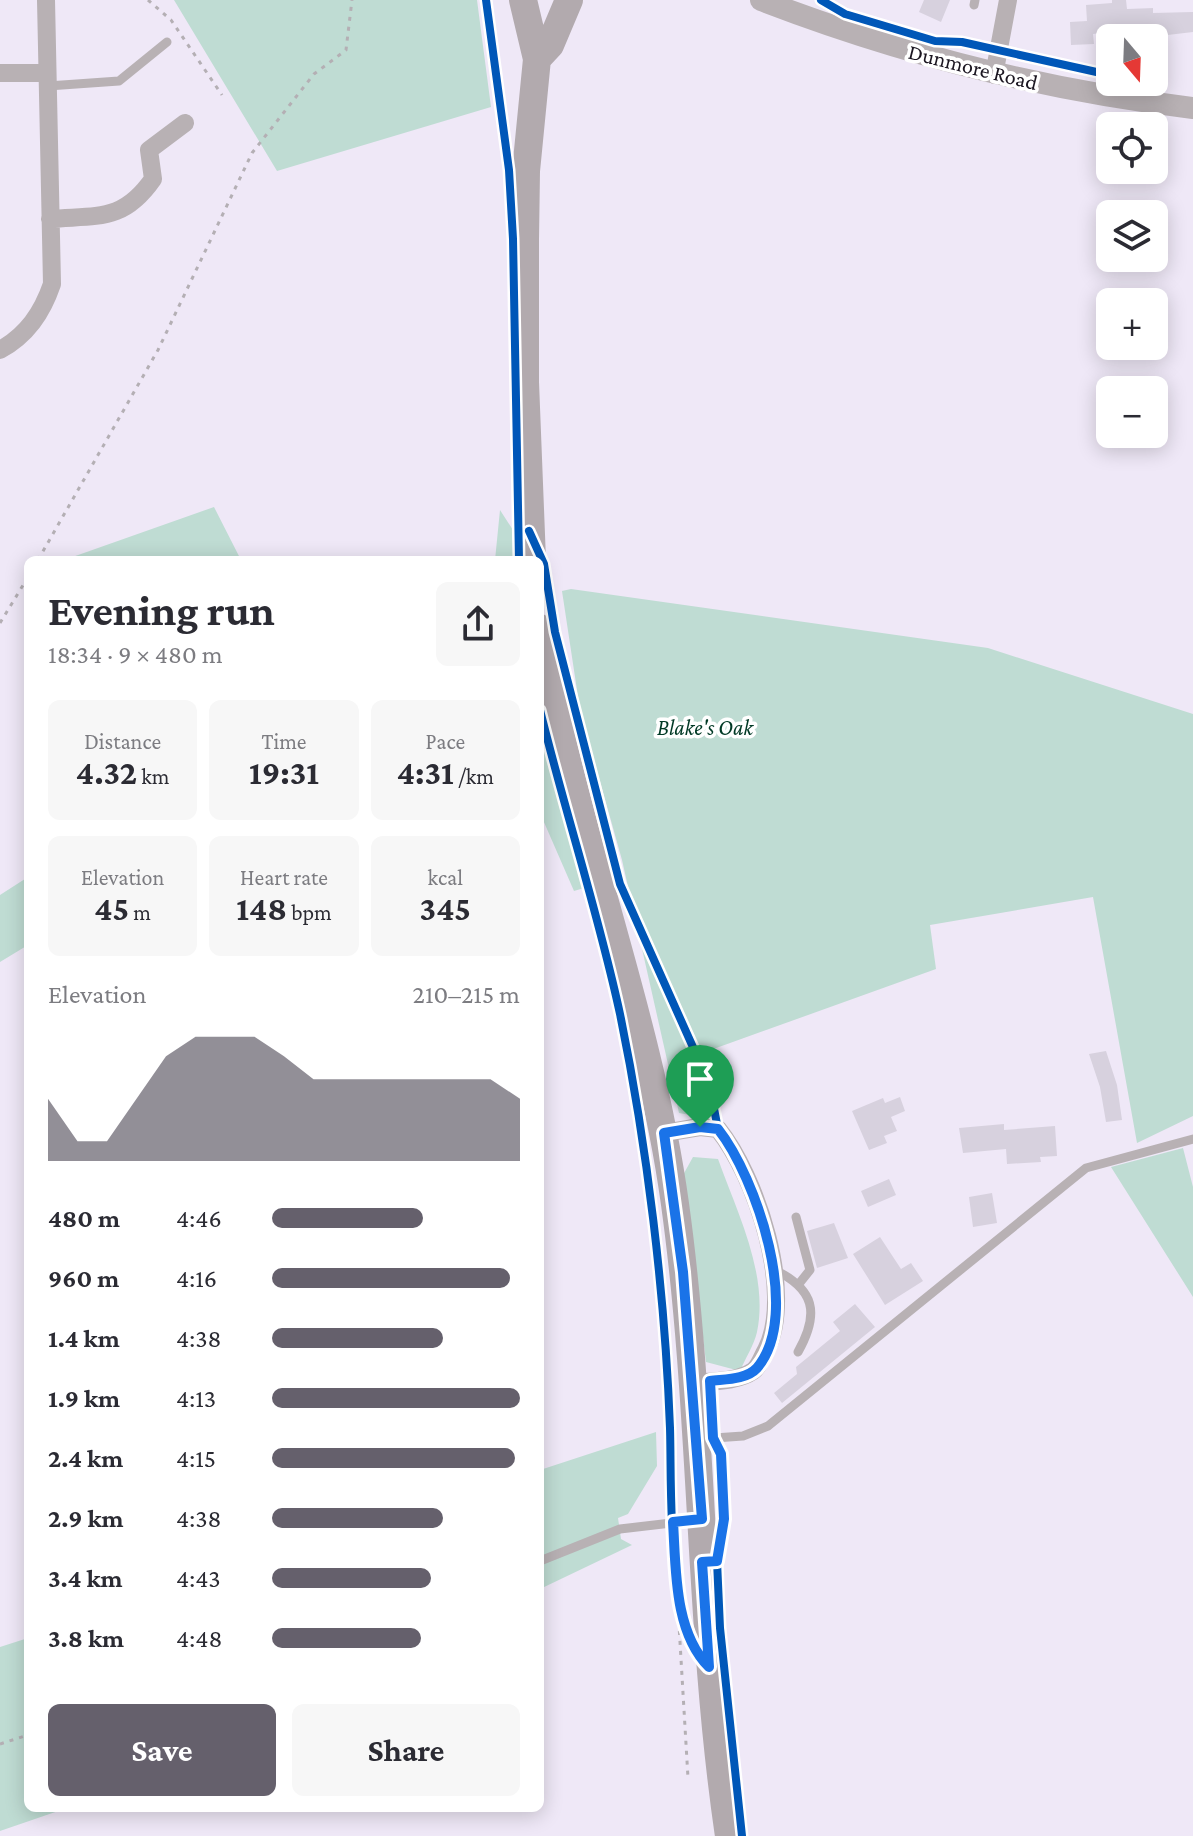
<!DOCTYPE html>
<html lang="en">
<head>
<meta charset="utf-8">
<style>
	body { margin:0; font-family:"Crimson Pro",serif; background:#f7f7f7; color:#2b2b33; height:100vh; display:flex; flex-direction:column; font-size:30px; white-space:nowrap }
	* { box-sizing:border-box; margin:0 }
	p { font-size:26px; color:#7c7c81 }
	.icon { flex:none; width:44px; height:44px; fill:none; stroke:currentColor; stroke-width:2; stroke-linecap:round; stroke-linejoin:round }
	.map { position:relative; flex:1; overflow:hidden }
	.details { position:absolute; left:24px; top:556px; width:520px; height:1256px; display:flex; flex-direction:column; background:#fff; border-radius:12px; box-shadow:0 4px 20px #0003 }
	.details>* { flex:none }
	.needle { width:52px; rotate:161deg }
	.fabs { position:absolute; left:1096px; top:24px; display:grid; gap:16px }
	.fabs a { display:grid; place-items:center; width:72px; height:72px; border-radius:12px; background:#fff; box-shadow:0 4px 20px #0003; font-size:40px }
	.pin { position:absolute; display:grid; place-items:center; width:68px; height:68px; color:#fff; margin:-82px -34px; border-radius:50% 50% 50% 0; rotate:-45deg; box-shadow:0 0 8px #0007 }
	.pin .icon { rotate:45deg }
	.round { display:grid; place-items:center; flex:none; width:84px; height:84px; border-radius:12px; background:#f7f7f7 }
	.head { display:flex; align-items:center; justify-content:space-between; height:136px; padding:0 24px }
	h1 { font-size:44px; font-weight:700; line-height:60px }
	.metrics { display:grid; grid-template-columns:repeat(3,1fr); gap:12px; height:136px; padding:8px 24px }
	.metrics div { display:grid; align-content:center; border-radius:12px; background:#f7f7f7; text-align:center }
	.metrics b { font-size:34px; font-weight:700 }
	.metrics small { font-size:22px; font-weight:400 }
	.metrics p { font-size:22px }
	.chart { height:224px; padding:16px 24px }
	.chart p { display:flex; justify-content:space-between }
	.chart svg { width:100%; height:144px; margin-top:8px; fill:#65606c; opacity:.7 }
	.cta { display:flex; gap:16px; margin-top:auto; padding:16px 24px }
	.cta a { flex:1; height:92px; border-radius:12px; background:#65606c; color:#fff; font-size:32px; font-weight:700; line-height:92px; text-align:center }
	.cta a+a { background:#f7f7f7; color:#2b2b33 }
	ul { padding:0 24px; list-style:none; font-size:26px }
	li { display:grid; grid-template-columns:128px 96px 1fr; align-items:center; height:60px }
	li i { height:20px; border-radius:10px; background:#65606c }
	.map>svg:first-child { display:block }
	.green { fill:#bfdcd3 }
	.building { fill:#d7d1de }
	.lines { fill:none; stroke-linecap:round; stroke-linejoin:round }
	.path { stroke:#b4afb4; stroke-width:3; stroke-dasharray:4 6; stroke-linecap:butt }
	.service { stroke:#b8b1b4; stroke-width:9 }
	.minor { stroke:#b8b1b4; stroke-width:18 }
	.tertiary { stroke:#b8b1b4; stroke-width:22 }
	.primary { stroke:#b2aaae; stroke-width:28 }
	.cycleway-casing { stroke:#fff; stroke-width:13 }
	.cycleway { stroke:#0057b8; stroke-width:8 }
	.route-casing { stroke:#fff; stroke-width:16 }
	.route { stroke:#1a73e8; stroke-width:10 }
	.labels { text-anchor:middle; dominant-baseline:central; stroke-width:7; stroke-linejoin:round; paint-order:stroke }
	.street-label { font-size:22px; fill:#1b1621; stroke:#fff }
	.park-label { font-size:22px; font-style:italic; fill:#003925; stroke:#fff }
</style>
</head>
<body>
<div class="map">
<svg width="1193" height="1836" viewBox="0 0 1193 1836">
	<rect width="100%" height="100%" fill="#efe8f7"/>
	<path class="green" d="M174,0H477L491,107L277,171Z
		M214,507L241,560H64Z
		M500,510L513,530L514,560H495Z
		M571,589L988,648L1193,714V1116L1137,1143L1093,897L930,925L936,969L694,1056L703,1088L701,1117L679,1113L622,860L580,710L562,591Z
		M540,726L584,888L574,891L540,813Z
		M28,877V945L0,962V895Z
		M1183,1148L1193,1187V1297L1111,1167Z
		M693,1157L718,1159C737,1212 769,1275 757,1332C754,1345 745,1359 740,1371L706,1362L683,1175Z
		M656,1432L657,1466L628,1514L618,1518L621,1539L632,1545L540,1589V1470Z
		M28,1638V1808H67L0,1831V1647Z"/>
	<path class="building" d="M924,0H950L941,22L919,12Z
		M1112,0H1126L1127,9L1153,8V13L1193,12V32L1159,36L1158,29L1109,32L1093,34L1094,44L1071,45L1070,22L1087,21L1086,5L1112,3Z
		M1106,1051L1117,1085L1122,1120L1106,1122L1100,1087L1089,1054Z
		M900,1097L905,1111L891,1117L897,1131L884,1136L887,1143L869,1150L852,1111L883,1098L885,1103Z
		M1004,1124V1130L1055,1126L1057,1156L1040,1157L1041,1162L1007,1164L1006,1149L963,1153L959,1128Z
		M889,1179L896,1195L868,1207L861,1191Z
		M992,1193L997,1223L973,1227L969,1197Z
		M834,1223L848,1258L817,1268L807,1231Z
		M880,1237L901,1269L911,1263L923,1281L885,1305L853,1254Z
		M855,1304L875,1327L782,1403L774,1393L797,1374L796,1367L840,1331L833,1322Z"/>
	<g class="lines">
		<path class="path" d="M148,0L171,20L222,95
			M38,560L158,350L252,153L314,74L346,50L352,0
			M0,623L28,577
			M677,1591L688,1778
			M0,1744L28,1735"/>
		<path class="service" d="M974,5L975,0
			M48,86L119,81L167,42
			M796,1217L810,1270L798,1285
			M773,1269C815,1289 820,1313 798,1352
			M700,1439L743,1436L768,1426L1086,1168L1193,1139
			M540,1561L620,1529L697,1520"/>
		<path class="minor" d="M0,73H47
			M994,75L1008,0
			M50,219C98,215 123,222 153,179L149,150L185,123
			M0,350C27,335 42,313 52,284L46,0
			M664,1133L700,1127L718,1129C756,1176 795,1293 766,1350C762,1357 759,1367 753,1371C737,1382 712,1381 693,1383"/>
		<path class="tertiary" d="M761,0C901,54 1043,90 1193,108"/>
		<path class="primary" d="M523,0L537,59L526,171L525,239V382L532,560
			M537,59L550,45L569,0
			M540,628C570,823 648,1007 675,1204C704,1414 698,1626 729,1836"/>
		<defs>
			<path id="cycleway" d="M486,0L509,170L513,239L519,560
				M821,0L845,14L935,41L962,42L1110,75
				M529,531L544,564L555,632L620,884L709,1083L718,1129
				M540,710C565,812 598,912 620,1014C647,1145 665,1294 670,1428C672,1489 665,1624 709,1667
				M710,1381L713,1438L721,1454L724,1519L717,1561L720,1628L742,1836"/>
		</defs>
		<use href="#cycleway" class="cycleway-casing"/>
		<use href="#cycleway" class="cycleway"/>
	</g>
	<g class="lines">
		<defs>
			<path id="route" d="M700,1127L718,1129C756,1177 803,1314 757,1368C746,1380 724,1379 710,1381L713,1438L721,1454L724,1519L717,1561L702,1562L709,1667C674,1632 676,1569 673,1522L702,1519L683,1272L664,1133Z"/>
		</defs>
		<use href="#route" class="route-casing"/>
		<use href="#route" class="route"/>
	</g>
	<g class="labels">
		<g class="street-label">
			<text transform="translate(973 67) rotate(14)">Dunmore Road</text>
		</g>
		<g class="park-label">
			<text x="705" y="727">Blake's Oak</text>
		</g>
	</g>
</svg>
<div class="fabs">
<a><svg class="needle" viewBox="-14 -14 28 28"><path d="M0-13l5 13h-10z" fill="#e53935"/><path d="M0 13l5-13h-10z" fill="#7c7c81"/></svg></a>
<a><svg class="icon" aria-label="locate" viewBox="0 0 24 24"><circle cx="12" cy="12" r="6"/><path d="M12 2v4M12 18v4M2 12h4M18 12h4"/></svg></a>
<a><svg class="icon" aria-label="layers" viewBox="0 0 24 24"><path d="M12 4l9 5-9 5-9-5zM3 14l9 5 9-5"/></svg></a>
<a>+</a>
<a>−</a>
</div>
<div class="pin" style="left:700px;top:1127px;background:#1e9e55"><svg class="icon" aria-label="arrive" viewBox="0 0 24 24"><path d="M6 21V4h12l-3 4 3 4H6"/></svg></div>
<section class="details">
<div class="head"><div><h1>Evening run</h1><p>18:34 · 9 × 480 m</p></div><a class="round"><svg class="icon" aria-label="share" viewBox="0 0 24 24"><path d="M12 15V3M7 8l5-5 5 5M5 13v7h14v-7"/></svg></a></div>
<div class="metrics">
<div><p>Distance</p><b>4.32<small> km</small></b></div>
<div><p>Time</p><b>19:31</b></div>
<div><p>Pace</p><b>4:31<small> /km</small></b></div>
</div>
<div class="metrics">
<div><p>Elevation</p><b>45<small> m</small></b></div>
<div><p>Heart rate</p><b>148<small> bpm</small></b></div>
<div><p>kcal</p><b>345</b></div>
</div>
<div class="chart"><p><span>Elevation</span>210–215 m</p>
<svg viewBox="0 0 160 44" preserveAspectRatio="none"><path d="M0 44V25L10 38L20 38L30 25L40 12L50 6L60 6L70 6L80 12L90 19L100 19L110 19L120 19L130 19L140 19L150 19L160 25V44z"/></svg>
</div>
<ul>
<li><b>480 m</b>4:46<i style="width:61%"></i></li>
<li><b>960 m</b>4:16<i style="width:96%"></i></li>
<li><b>1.4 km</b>4:38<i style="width:69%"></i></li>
<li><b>1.9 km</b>4:13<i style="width:100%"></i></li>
<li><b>2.4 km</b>4:15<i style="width:98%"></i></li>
<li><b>2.9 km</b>4:38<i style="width:69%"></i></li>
<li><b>3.4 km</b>4:43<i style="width:64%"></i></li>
<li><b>3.8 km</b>4:48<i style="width:60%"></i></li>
</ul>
<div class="cta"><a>Save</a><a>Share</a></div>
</section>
</div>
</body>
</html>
